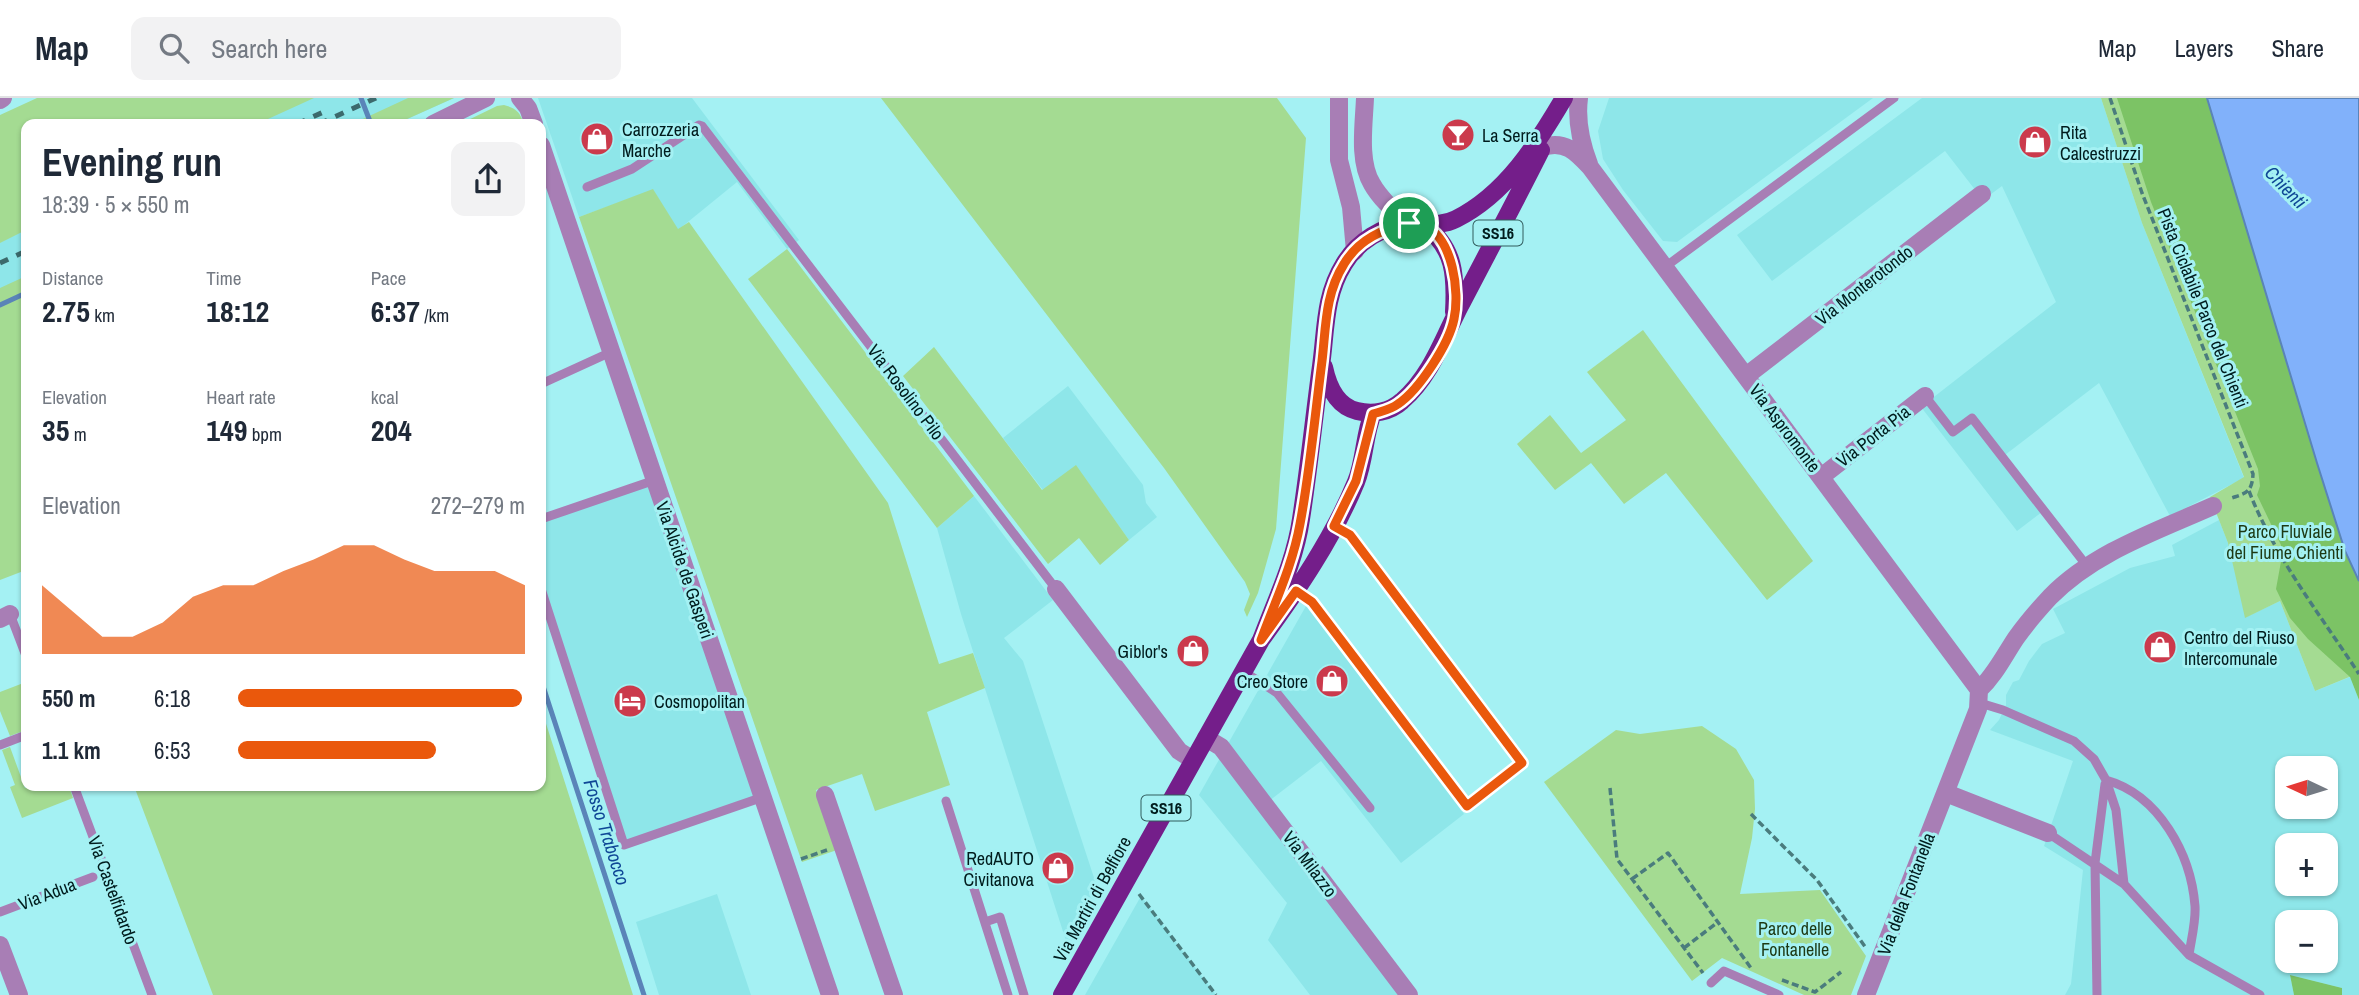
<!DOCTYPE html>
<html lang="en">
<head>
<meta charset="utf-8">
<style>
	body { margin:0; font-family:"Archivo Narrow",sans-serif; background:#f2f2f3; color:#1f2937; height:100vh; display:flex; flex-direction:column; font-size:26px; white-space:nowrap }
	* { box-sizing:border-box; margin:0 }
	p { font-size:23px; color:#747a83 }
	.icon { flex:none; width:38px; height:38px; fill:none; stroke:currentColor; stroke-width:2; stroke-linecap:round; stroke-linejoin:round }
	.map { position:relative; flex:1; overflow:hidden }
	.details { position:absolute; left:21px; top:21px; width:525px; height:672px; display:flex; flex-direction:column; background:#fff; border-radius:14px; box-shadow:0 2px 5px #0004 }
	.details>* { flex:none }
	.needle { width:46px; rotate:274deg }
	.controls { position:absolute; left:2275px; top:658px; display:grid; gap:14px }
	.controls a { display:grid; place-items:center; width:63px; height:63px; border-radius:14px; background:#fff; box-shadow:0 2px 5px #0004; font-size:35px }
	.pin { position:absolute; display:grid; place-items:center; width:60px; height:60px; color:#fff; margin:-30px; border:4px solid #fff; border-radius:50%; box-shadow:0 2px 7px #0007 }
	.round { display:grid; place-items:center; flex:none; width:74px; height:74px; border-radius:14px; background:#f2f2f3 }
	.headline { display:flex; align-items:center; justify-content:space-between; height:119px; padding:0 21px }
	h1 { font-size:38px; font-weight:700; line-height:52px }
	.metrics { display:grid; grid-template-columns:repeat(3,1fr); gap:10px; height:119px; padding:7px 21px }
	.metrics div { display:grid; align-content:center }
	.metrics b { font-size:30px; font-weight:700 }
	.metrics small { font-size:19px; font-weight:400 }
	.metrics p { font-size:19px }
	.chart { height:196px; padding:14px 21px }
	.chart p { display:flex; justify-content:space-between }
	.chart svg { width:100%; height:126px; margin-top:7px; fill:#ea580c; opacity:.7 }
	ul { padding:0 21px; list-style:none; font-size:23px }
	li { display:grid; grid-template-columns:112px 84px 1fr; align-items:center; height:52px }
	li i { height:18px; border-radius:9px; background:#ea580c }
	header { display:flex; align-items:center; gap:42px; box-sizing:border-box; height:98px; padding:0 35px; background:#fff; border-bottom:2px solid #e0e1e3 }
	header strong { font-size:33px }
	nav { display:flex; gap:38px; margin-inline-start:auto; font-size:24px }
	.search { width:490px; height:63px; background:#f2f2f3; display:flex; align-items:center; gap:18px; box-sizing:border-box; padding:0 24px; border-radius:14px; color:#747a83; font-size:26px }
	.map>svg:first-child { display:block }
	.built { fill:#8ee6e9; fill-rule:evenodd }
	.green { fill:#a4db92 }
	.forest { fill:#7cc365 }
	.water { fill:#81b1fa; stroke:#5a84b8; stroke-width:2 }
	.lines { fill:none; stroke-linecap:round; stroke-linejoin:round }
	.stream { stroke:#5a84b8; stroke-width:5 }
	.path { stroke:#4a7c7d; stroke-width:3.5; stroke-dasharray:7 3.5; stroke-linecap:butt }
	.service { stroke:#a87eb5; stroke-width:9 }
	.minor { stroke:#a87eb5; stroke-width:18 }
	.tertiary { stroke:#a87eb5; stroke-width:18 }
	.primary { stroke:#741e8a; stroke-width:18 }
	.rail { stroke:#3c6a6c; stroke-width:5; stroke-dasharray:9 9; stroke-linecap:butt }
	.route-casing { stroke:#fff; stroke-width:14 }
	.route { stroke:#ea580c; stroke-width:9 }
	.labels { text-anchor:middle; dominant-baseline:central; stroke-width:6; stroke-linejoin:round; paint-order:stroke }
	.shield { fill:#a4f1f3; stroke:#315c5d; stroke-width:2 }
	.shield-label { font-size:16px; font-weight:bold; fill:#001c1d }
	.poi-label { font-size:18px; fill:#001c1d; stroke:#a4f1f3; text-anchor:start }
	.street-label { font-size:18px; fill:#001c1d; stroke:#a4f1f3 }
	.park-label { font-size:18px; fill:#1d3914; stroke:#a4f1f3 }
	.water-label { font-size:19px; font-style:italic; fill:#0f4796; stroke:#a4f1f3 }
</style>
</head>
<body>
<header>
<strong>Map</strong>
<div class="search"><svg class="icon" aria-label="search" viewBox="0 0 24 24"><circle cx="10" cy="10" r="6"/><path d="M15 15l6 6"/></svg>Search here</div>
<nav><a>Map</a><a>Layers</a><a>Share</a></nav>
</header>
<div class="map">
<svg width="2359" height="897" viewBox="0 0 2359 897">
	<rect width="100%" height="100%" fill="#a4f1f3"/>
	<path class="built" d="M278,0H454L396,26H221Z
		M538,0H692L799,142L787,151L737,84L678,132L653,92L579,119Z
		M1609,0H1873L1677,144L1663,143L1623,92L1603,61L1598,33Z
		M1922,0H2101L2142,125L2244,380L2170,418L2099,285L2001,360L2042,414L2017,433L1921,309L2056,204L2002,88L1983,102L1945,53L1772,183L1737,137Z
		M26,118V211L0,223V130Z
		M1068,288L1143,387L1146,405L1157,419L1129,442L1076,368L1043,392L1003,340Z
		M655,382L763,699L624,747L541,491V421Z
		M974,398L1053,502L1004,540L1023,563L1099,795L1068,849L961,516L937,430Z
		M2219,422L2228,445L2246,519L2280,503L2315,593L2350,579L2359,602V897H2342V890L2290,877L2294,897H2065L2071,886L2083,772L2044,748L2073,663L1990,632L1999,622L2006,607V597L2013,584L2019,582L2029,563L2042,546L2065,535L2053,511L2130,470L2175,458L2172,447ZM2287,670H2326V709H2287ZM2287,747H2326V786H2287ZM2287,824H2326V863H2287Z
		M1306,508L1464,716L1401,765L1321,663L1265,706L1409,897H1310L1268,842L1287,805L1199,697Z
		M717,796L751,897H659L636,824Z
		M1141,798L1216,897H1085Z"/>
	<path class="green" d="M37,0H314L257,26H26V132L0,145V17Z
		M408,0H454L396,26H352Z
		M881,0H1277L1306,40L1276,431L1258,495L1247,519L1244,512L1250,496L1245,484L1164,370Z
		M2101,0H2207L2345,453L2359,483V575L2315,593L2280,503L2245,520L2228,445L2210,399L2244,379L2142,125Z
		M504,7C516,10 520,14 524,26H460L497,8Z
		M653,91L678,131L689,124L888,405L939,566L973,555L985,590L927,614L950,687L875,713L862,676L816,692L837,752L802,764L579,119Z
		M787,151L974,398L937,430L748,181Z
		M26,178V472L0,482V190Z
		M1643,232L1813,463L1767,502L1666,375L1624,406L1591,365L1555,392L1517,346L1550,317L1581,355L1626,322L1587,274Z
		M934,249L1042,392L1076,367L1129,442L1100,467L1079,440L1048,466L903,278Z
		M26,584V632L10,638L0,613V594Z
		M541,610L633,897H213L134,688H541Z
		M1702,628L1736,651L1754,682L1755,711L1752,740L1740,796L1820,792L1866,858L1851,897H1804L1722,860L1692,883L1544,684L1616,632L1640,636Z
		M10,649L25,690L31,688H69L73,700L22,720L10,689L15,687L2,652Z"/>
	<path class="forest" d="M2117,0H2207L2317,365L2345,453L2359,483V602L2350,579L2308,541L2290,520L2276,491L2282,458L2281,447L2257,397L2260,388L2258,371L2151,104Z
		M2290,877L2342,890V897H2294Z"/>
	<path class="water" d="M2207,0H2359V483L2345,453L2317,365Z"/>
	<g class="lines">
		<path class="stream" d="M361,0L371,26
			M0,207L26,195
			M541,582L644,897"/>
		<path class="path" d="M2110,0L2142,95L2253,376C2252,396 2245,395 2229,401
			M2249,393C2274,458 2321,518 2359,576
			M1610,690L1617,761L1703,875
			M1751,716L1817,782L1866,850
			M801,761L827,752
			M1632,781L1668,755L1751,870
			M1139,796L1216,897
			M1684,850L1718,824
			M1782,882L1815,894L1841,874"/>
		<path class="service" d="M587,89L632,71L699,27L702,28L1056,491
			M1665,169L1894,0
			M541,286L611,254
			M1925,298L1953,334L1972,320L2087,468
			M541,421L655,382
			M541,491L624,747L763,699
			M1296,493L1312,504L1467,708L1522,665L1350,437L1334,428
			M10,516L26,558
			M1243,573L1277,595L1370,710
			M1980,605L2003,612L2074,643L2094,661L2106,682L2116,712L2124,786
			M0,647L26,637
			M2106,682C2159,697 2191,756 2195,808C2196,824 2191,842 2189,857
			M74,688L152,897
			M946,703L1008,897
			M2048,735L2124,786L2189,857L2260,897
			M0,814L93,779
			M985,824L1000,819L1024,897
			M1711,885L1724,873L1779,897
			M2097,897L2095,765L2105,686"/>
		<path class="minor" d="M520,0L528,10L534,26
			M1579,0C1576,23 1581,45 1589,66
			M0,2L3,0
			M433,26L486,0
			M541,47L830,897
			M1543,49C1565,42 1576,54 1590,69L1979,592L1978,611L1866,897
			M1746,278L1982,96
			M1821,379L1925,298
			M1056,491L1179,653L1193,662
			M0,521L10,516
			M1979,592C1995,577 2004,558 2016,540C2026,526 2038,512 2050,499C2094,454 2157,433 2213,408
			M1206,640L1221,649L1409,897
			M1946,695L2048,735
			M825,697L894,897
			M0,847L19,897"/>
		<path class="tertiary" d="M1339,0V62L1351,109L1355,153
			M1365,0C1364,26 1358,63 1372,86C1381,102 1396,114 1409,126"/>
		<path class="primary" d="M1424,127C1455,150 1456,178 1454,214
			M1324,269C1328,288 1336,308 1357,313C1373,317 1390,314 1402,303C1431,278 1443,241 1460,208C1487,156 1515,104 1541,52
			M1261,542C1276,502 1295,463 1301,421C1309,370 1314,319 1321,268C1326,233 1324,198 1344,166C1357,144 1383,127 1409,126C1426,125 1440,129 1456,121C1506,96 1537,46 1564,0
			M1062,897L1261,542C1297,493 1333,440 1356,384C1365,362 1364,337 1373,315"/>
		<path class="rail" d="M297,26L328,12
			M319,26L376,0
			M0,165L26,153"/>
	</g>
	<g class="lines">
		<defs>
			<path id="route" d="M1409,125C1414,126 1421,126 1425,128C1453,141 1460,194 1454,221C1449,246 1419,292 1398,306C1390,312 1382,313 1373,316L1356,383L1334,428L1350,437L1522,665L1467,708L1312,504L1296,493L1261,542C1275,504 1293,466 1300,426C1310,373 1315,317 1322,263C1326,229 1325,196 1344,166C1359,141 1383,131 1409,125Z"/>
		</defs>
		<use href="#route" class="route-casing"/>
		<use href="#route" class="route"/>
	</g>
	<defs>
		<symbol id="bar-disc" viewBox="-11 -11 22 22"><circle r="9.5" fill="#cb3a4c" stroke="#a4f1f3"/><path d="M-6-5H6L.8 .8V4.5H3.5V6h-7V4.5H-.8V.8Z" fill="#fff"/></symbol>
		<symbol id="shop-disc" viewBox="-11 -11 22 22"><circle r="9.5" fill="#cb3a4c" stroke="#a4f1f3"/><path d="M-5-2.5h2.3a2.7 3.5 0 0 1 5.4 0H5L5.5 6h-11ZM-1.5-2.5h3a1.5 2.3 0 0 0-3 0Z" fill="#fff"/></symbol>
		<symbol id="hotel-disc" viewBox="-11 -11 22 22"><circle r="9.5" fill="#cb3a4c" stroke="#a4f1f3"/><path d="M-6-4.5h1.5V1H6V5H4.5V3h-9V5H-6ZM-4 0a1.8 1.8 0 1 1 3.6 0ZM.5 0V-2.5h3Q6-2.5 6 0Z" fill="#fff"/></symbol>
	</defs>
	<g fill-rule="evenodd">
		<use href="#bar-disc" x="1439" y="18" width="38" height="38"/>
		<use href="#shop-disc" x="578" y="22" width="38" height="38"/>
		<use href="#shop-disc" x="2016" y="25" width="38" height="38"/>
		<use href="#shop-disc" x="2141" y="530" width="38" height="38"/>
		<use href="#shop-disc" x="1174" y="534" width="38" height="38"/>
		<use href="#shop-disc" x="1313" y="564" width="38" height="38"/>
		<use href="#hotel-disc" x="611" y="584" width="38" height="38"/>
		<use href="#shop-disc" x="1039" y="751" width="38" height="38"/>
	</g>
	<g class="labels">
		<g class="shield">
			<rect x="1473.5" y="122.5" width="49" height="25" rx="5"/>
			<rect x="1141.5" y="697.5" width="49" height="25" rx="5"/>
		</g>
		<g class="shield-label">
			<text x="1498" y="135">SS16</text>
			<text x="1166" y="710">SS16</text>
		</g>
		<g class="poi-label">
			<text x="622" y="31">Carrozzeria<tspan x="622" dy="21">Marche</tspan></text>
			<text x="2060" y="34">Rita<tspan x="2060" dy="21">Calcestruzzi</tspan></text>
			<text x="1482" y="37">La Serra</text>
			<text x="2184" y="539">Centro del Riuso<tspan x="2184" dy="21">Intercomunale</tspan></text>
			<text x="1168" y="553" text-anchor="end">Giblor's</text>
			<text x="1308" y="583" text-anchor="end">Creo Store</text>
			<text x="654" y="603">Cosmopolitan</text>
			<text x="1034" y="760" text-anchor="end">RedAUTO<tspan x="1034" dy="21">Civitanova</tspan></text>
		</g>
		<g class="street-label">
			<text transform="translate(1864 187) rotate(-38)">Via Monterotondo</text>
			<text transform="translate(2203 210) rotate(68)">Pista Ciclabile Parco del Chienti</text>
			<text transform="translate(906 294) rotate(53)">Via Rosolino Pilo</text>
			<text transform="translate(1785 330) rotate(53)">Via Aspromonte</text>
			<text transform="translate(1873 338) rotate(-38)">Via Porta Pia</text>
			<text transform="translate(685 472) rotate(71)">Via Alcide de Gasperi</text>
			<text transform="translate(1310 766) rotate(53)">Via Milazzo</text>
			<text transform="translate(113 792) rotate(70)">Via Castelfidardo</text>
			<text transform="translate(47 796) rotate(-21)">Via Adua</text>
			<text transform="translate(1906 796) rotate(-69)">Via della Fontanella</text>
			<text transform="translate(1092 801) rotate(-61)">Via Martiri di Belfiore</text>
		</g>
		<g class="park-label">
			<text x="2285" y="433">Parco Fluviale<tspan x="2285" dy="21">del Fiume Chienti</tspan></text>
			<text x="1795" y="830">Parco delle<tspan x="1795" dy="21">Fontanelle</tspan></text>
		</g>
		<g class="water-label">
			<text transform="translate(2286 89) rotate(46)">Chienti</text>
			<text transform="translate(607 734) rotate(72)">Fosso Trabocco</text>
		</g>
	</g>
</svg>
<div class="controls">
<a><svg class="needle" viewBox="-14 -14 28 28"><path d="M0-13l5 13h-10z" fill="#e53935"/><path d="M0 13l5-13h-10z" fill="#747a83"/></svg></a>
<a>+</a>
<a>−</a>
</div>
<div class="pin" style="left:1409px;top:125px;background:#1e9e55"><svg class="icon" aria-label="arrive" viewBox="0 0 24 24"><path d="M6 21V4h12l-3 4 3 4H6"/></svg></div>
<section class="details">
<div class="headline"><div><h1>Evening run</h1><p>18:39 · 5 × 550 m</p></div><a class="round"><svg class="icon" aria-label="share" viewBox="0 0 24 24"><path d="M12 15V3M7 8l5-5 5 5M5 13v7h14v-7"/></svg></a></div>
<div class="metrics">
<div><p>Distance</p><b>2.75<small> km</small></b></div>
<div><p>Time</p><b>18:12</b></div>
<div><p>Pace</p><b>6:37<small> /km</small></b></div>
</div>
<div class="metrics">
<div><p>Elevation</p><b>35<small> m</small></b></div>
<div><p>Heart rate</p><b>149<small> bpm</small></b></div>
<div><p>kcal</p><b>204</b></div>
</div>
<div class="chart"><p><span>Elevation</span>272–279 m</p>
<svg viewBox="0 0 160 44" preserveAspectRatio="none"><path d="M0 44V20L10 29L20 38L30 38L40 33L50 24L60 20L70 20L80 15L90 11L100 6L110 6L120 11L130 15L140 15L150 15L160 20V44z"/></svg>
</div>
<ul>
<li><b>550 m</b>6:18<i style="width:99%"></i></li>
<li><b>1.1 km</b>6:53<i style="width:69%"></i></li>
</ul>
</section>
</div>
</body>
</html>
